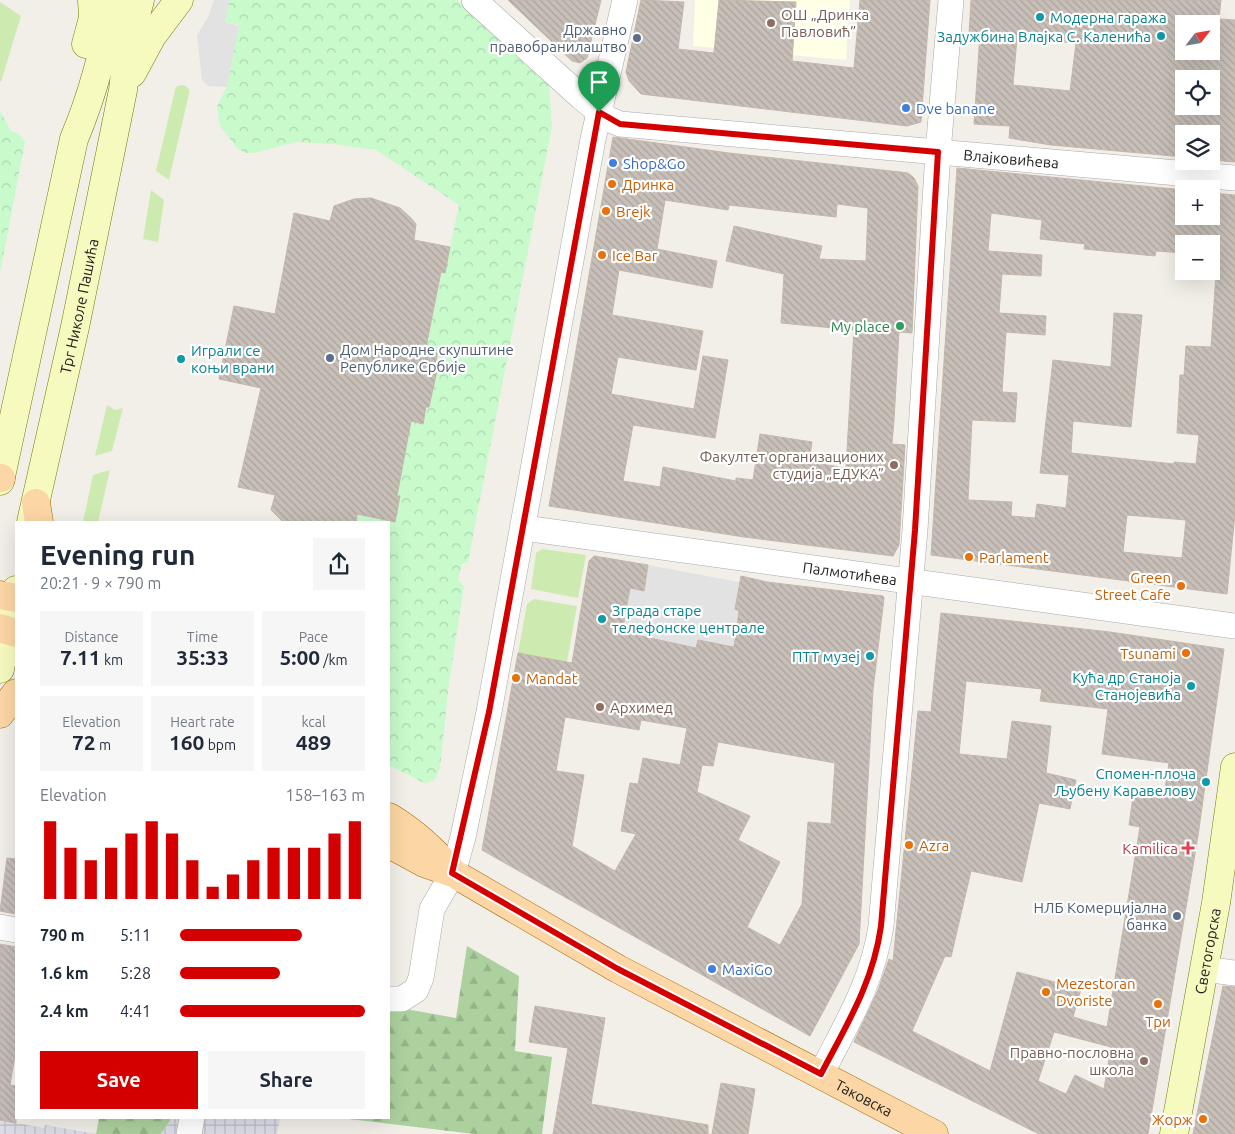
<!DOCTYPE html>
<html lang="en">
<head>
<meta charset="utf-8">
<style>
	body { margin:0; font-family:Ubuntu,sans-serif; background:#f6f6f7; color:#1f2937; height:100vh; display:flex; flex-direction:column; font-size:19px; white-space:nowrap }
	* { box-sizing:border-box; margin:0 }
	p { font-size:16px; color:#747a83 }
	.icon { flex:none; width:28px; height:28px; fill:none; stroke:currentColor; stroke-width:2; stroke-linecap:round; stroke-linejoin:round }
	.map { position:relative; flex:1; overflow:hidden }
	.panel { position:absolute; left:15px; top:521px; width:375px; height:598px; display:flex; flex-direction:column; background:#fff; border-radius:0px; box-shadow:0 5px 20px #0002 }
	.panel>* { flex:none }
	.needle { width:32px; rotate:59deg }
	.fabs { position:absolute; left:1175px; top:15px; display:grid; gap:10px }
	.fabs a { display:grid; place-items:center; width:45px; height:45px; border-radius:0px; background:#fff; box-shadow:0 5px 20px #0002; font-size:25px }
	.pin { position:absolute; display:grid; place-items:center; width:42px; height:42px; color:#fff; margin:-51px -21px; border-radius:50% 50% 50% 0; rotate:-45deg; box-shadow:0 0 5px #0007 }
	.pin .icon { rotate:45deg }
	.round { display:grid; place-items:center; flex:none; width:52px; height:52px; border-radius:0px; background:#f6f6f7 }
	.headline { display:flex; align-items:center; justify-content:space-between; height:85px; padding:0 25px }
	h1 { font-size:28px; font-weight:700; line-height:38px }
	.figures { display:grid; grid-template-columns:repeat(3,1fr); gap:8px; height:85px; padding:5px 25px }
	.figures div { display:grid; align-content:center; border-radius:0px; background:#f6f6f7; text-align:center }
	.figures b { font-size:21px; font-weight:700 }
	.figures small { font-size:14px; font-weight:400 }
	.figures p { font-size:14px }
	.chart { height:140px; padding:10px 25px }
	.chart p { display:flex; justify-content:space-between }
	.chart svg { width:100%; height:90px; margin-top:5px; stroke:#d40000; stroke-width:6 }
	.primary-button { display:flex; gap:10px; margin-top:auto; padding:10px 25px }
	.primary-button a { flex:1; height:58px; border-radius:0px; background:#d40000; color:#fff; font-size:20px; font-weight:700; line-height:58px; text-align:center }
	.primary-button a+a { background:#f6f6f7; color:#1f2937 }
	ul { padding:0 25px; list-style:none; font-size:16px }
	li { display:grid; grid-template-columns:80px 60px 1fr; align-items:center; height:38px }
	li i { height:12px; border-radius:6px; background:#d40000 }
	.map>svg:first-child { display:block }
	.education { fill:#ffffe5 }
	.grass { fill:#cdebb0 }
	.forest { fill:url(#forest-firs) }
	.park { fill:url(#park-crowns) }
	.parking { fill:#e2e2e2 }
	.plaza { fill:url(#plaza-grid) }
	.building { fill:url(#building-back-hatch); stroke:#c4b6ab; fill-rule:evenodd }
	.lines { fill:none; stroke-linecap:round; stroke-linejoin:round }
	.street-casing { stroke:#a9a9a9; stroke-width:26 }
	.secondary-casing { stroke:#707d05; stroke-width:29 }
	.primary-casing { stroke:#a06b00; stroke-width:29 }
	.street { stroke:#fff; stroke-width:25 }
	.secondary { stroke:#f7fabf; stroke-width:28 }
	.primary { stroke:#fcd6a4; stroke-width:28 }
	.route-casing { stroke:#fff; stroke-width:10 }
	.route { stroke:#d40000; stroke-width:6 }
	.culture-dot { fill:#0f9aa8; stroke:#fff; stroke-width:2 }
	.education-dot { fill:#8d6e63; stroke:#fff; stroke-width:2 }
	.service-dot { fill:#5c6f8a; stroke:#fff; stroke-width:2 }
	.shop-dot { fill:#3f7fe0; stroke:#fff; stroke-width:2 }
	.food-dot { fill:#e8710a; stroke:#fff; stroke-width:2 }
	.leisure-dot { fill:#2e9e5b; stroke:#fff; stroke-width:2 }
	.health-dot { fill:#e0444e; stroke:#fff; stroke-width:2 }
	.labels { text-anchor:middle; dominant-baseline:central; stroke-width:4.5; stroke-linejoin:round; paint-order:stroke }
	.education-label { font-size:15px; fill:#785e54; stroke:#fff; text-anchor:start }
	.culture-label { font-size:15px; fill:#0d838f; stroke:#fff; text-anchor:end }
	.service-label { font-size:15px; fill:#4e5e75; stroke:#fff; text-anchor:end }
	.shop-label { font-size:15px; fill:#366cbe; stroke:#fff; text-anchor:start }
	.street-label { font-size:15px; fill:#222; stroke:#fff }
	.food-label { font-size:15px; fill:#c56008; stroke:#fff; text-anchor:start }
	.leisure-label { font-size:15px; fill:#27864d; stroke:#fff; text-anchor:end }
	.health-label { font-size:15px; fill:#be3a42; stroke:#fff; text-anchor:end }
</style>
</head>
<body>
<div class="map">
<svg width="1235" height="1134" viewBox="0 0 1235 1134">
	<defs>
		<pattern id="forest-firs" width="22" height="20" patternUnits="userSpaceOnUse" patternTransform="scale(1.25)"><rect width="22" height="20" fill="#add19e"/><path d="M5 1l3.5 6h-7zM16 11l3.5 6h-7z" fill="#95b388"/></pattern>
		<pattern id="park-crowns" width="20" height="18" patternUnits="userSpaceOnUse" patternTransform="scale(1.25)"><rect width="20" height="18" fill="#c8facc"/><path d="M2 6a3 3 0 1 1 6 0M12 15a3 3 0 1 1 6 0" fill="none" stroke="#acd6af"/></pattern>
		<pattern id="plaza-grid" width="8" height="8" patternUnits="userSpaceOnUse" patternTransform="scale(1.25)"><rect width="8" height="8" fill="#dddde8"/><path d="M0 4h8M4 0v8" fill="none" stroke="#bdbdc7"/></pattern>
		<pattern id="building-back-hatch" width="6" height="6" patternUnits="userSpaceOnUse" patternTransform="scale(1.25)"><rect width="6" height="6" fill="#c7bfb8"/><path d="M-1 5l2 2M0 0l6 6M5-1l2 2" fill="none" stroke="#aba49e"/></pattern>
	</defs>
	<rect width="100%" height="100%" fill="#f2efe9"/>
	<path class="education" d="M695,0H850L846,60L693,46Z"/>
	<path class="grass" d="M0,2L21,16L1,82L0,81Z
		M184,85L189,89V94L169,180L156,171L175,90L177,86Z
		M151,190L164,200L158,242L143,239Z
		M107,405L115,410L123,408L112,451L95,456Z
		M110,470L98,522H83L93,475Z
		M542,549L586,555L578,598L531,589L536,553Z
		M534,599L577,606L567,662L518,653L527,604Z"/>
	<path class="forest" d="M467,946L519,976L515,1051L552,1057L542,1134H474L341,1118H389V1006L456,1018Z
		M99,1118H172L161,1134H96Z"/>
	<path class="park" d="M230,0H457L549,85L552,126L468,562L462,564L458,580L464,586L449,683L440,769L435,779L426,784L389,765V522H356L358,512L369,514V517L395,522L399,496H396L411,421L423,423L438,367L435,366L438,350L426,347L442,272L445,273L459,205L376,150L333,144L296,142L254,153H246L238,149L220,126L217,106L227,87L239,25L225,22Z
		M0,111L11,131L19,134L25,142L0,273Z"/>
	<path class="parking" d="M214,0H230L225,22L239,26L227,87L208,86L202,80L197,35L208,17Z
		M648,565L739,582L735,609L739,611L734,646L698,640L696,648L622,632L630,588L644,590Z"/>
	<path class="plaza" d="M172,1118H280L277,1134H161Z
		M0,1120L44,1128L45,1125L97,1134H0Z"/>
	<path class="building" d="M508,0H601L587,58L580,63L572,61Z
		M641,0L684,2L678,49L714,53L719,0L796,2L792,61L854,68L860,0H930L921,122L907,126L641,94L629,81L626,72Z
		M971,0H1221L1219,19L1235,20V162L1211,160V134H1184V157L1051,145L1009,138L1010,126L974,124L980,34L969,33ZM1184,24H1211V51H1184ZM1017,38L1076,43L1070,91L1013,85ZM1184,79H1211V106H1184Z
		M613,137L729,153L900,172L908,173L914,178L918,186L912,333L899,332L894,420L892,444L905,445L899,545L893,556L744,537L549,506ZM665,200L728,210L729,205L836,217L837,204L868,208L866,261L819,259L822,246L734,226L726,261L784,274L781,323L854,330L846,468L809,462L812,442L760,434L753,480L736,478V481L663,467L660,487L623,481L633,425L715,438L728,360L703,356L694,409L611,394L618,357L696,370L703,331L612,315L619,270L712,288L717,261L657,249Z
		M957,168L1184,190V216H1211V193L1235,195V514L1227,594L931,555ZM991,213L1042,220L1040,239L1085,244L1084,249L1155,256L1156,251L1184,253V244H1218L1211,347L1186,346L1184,375H1180L1177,433L1199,435L1196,464L1174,462V464L1071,453L1073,421L1131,427L1142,315L1114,313L1111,367L1053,360L1040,473L1069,475L1066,508L1037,504L1035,518L1011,516L1012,502L968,500L972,420L1015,422L1017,393L1002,392L1006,332L1045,335L1046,316L999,313L1002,274L1041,276L1042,255L988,251ZM1127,515L1186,520L1182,558L1123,552Z
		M371,198L400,208L411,218L416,224L414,240L450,247L445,273L441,272L426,347L438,350L435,366H438L429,407H426L423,424L411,421L397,496H400L395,522L357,514L356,522H283L271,510L275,495L238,487L261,388L219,379L234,306L275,314L294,213L330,221L334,206L354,199Z
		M594,556L648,565L644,591L630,588L622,632L696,648L698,640L734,647L739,611L735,609L741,576L767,582L883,596L884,598L873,690L859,944L810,1036L482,850L518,653L572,663L589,561ZM565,717L639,730L641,720L687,728L680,765L643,758L638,784L630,783L621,831L636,834L615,871L572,846L584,775L556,771ZM718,742L835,763L831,824L808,822L802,904L780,945L747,927L780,862L738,840L750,816L697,792L702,765L713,766Z
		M941,613L1110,632L1224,649L1198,836L1148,1134H1039L854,1042L878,990L889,959L893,961L918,711L931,712ZM966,681L1042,689L1040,701L1108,709L1102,754L1169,763L1164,795L1134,790L1129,825L1140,827L1107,1027L1073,1017L1081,989L1017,972L990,1071L912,1031L945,956L951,957L971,871L1022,882L1039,803L1070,809L1076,780L1046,773L1051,726L1012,721L1007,759L959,754ZM1054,1032L1111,1047L1104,1089L1075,1075L1066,1094L1038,1081Z
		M7,858L16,859V914L0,911Z
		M0,944L16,947V1050L10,1085L16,1086V1123L0,1120Z
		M1223,986L1235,987V1134H1193Z
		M535,1006L605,1018L591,1104L708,1125V1134H553L568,1048L529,1042Z
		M721,1083L755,1089L748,1134H712Z"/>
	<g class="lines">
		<defs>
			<g id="street">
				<path id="s1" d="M474,0L581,97L608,119L620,124L1235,178"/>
				<path id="s2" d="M524,528L1235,626"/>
				<path d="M0,927L16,930"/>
				<path d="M1204,969L1235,973"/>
				<path d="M389,999H402L416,990L421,978L432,909L453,873L463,837L489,712L593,139L625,0"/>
				<path d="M821,1074C846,1025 873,981 881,926L915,530L938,152L951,0"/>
				<path d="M189,1134L192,1118"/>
			</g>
			<g id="secondary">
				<path d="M86,44L93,18L92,0"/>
				<path d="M132,73L152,36L179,0"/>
				<path d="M0,481L74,139C93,94 105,48 113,0"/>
				<path id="s3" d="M31,522L75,327L123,90L128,45L140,0"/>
				<path d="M0,669L16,590"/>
				<path id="s4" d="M1174,1134L1216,903L1235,767"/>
			</g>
			<g id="primary">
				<path d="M0,478H1"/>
				<path d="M36,503L39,522"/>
				<path d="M0,595L16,598"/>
				<path d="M0,628L16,633"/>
				<path d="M0,714L16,693"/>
				<path d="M389,817C414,832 433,849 452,872"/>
				<path id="s5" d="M389,844L424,863L453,873L618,969L934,1134"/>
			</g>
		</defs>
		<use href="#street" class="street-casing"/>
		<use href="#secondary" class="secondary-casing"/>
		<use href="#primary" class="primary-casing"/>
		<use href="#street" class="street"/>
		<use href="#secondary" class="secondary"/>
		<use href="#primary" class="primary"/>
	</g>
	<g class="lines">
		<defs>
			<path id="route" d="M599,112L620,124L938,152L915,530L881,926C873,983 847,1024 821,1074L618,969L452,873L489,712Z"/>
		</defs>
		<use href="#route" class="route-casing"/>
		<use href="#route" class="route"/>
	</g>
	<g class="culture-dot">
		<circle cx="1040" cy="17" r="5"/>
		<circle cx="1161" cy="36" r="5"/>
		<circle cx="181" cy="359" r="5"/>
		<circle cx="602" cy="619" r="5"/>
		<circle cx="870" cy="656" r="5"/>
		<circle cx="1191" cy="686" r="5"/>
		<circle cx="1206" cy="782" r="5"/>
	</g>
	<g class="education-dot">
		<circle cx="771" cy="23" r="5"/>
		<circle cx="894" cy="465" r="5"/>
		<circle cx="600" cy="707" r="5"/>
		<circle cx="1144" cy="1061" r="5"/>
	</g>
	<g class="service-dot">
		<circle cx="637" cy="38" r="5"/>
		<circle cx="330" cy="358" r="5"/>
		<circle cx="1177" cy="916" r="5"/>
	</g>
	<g class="shop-dot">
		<circle cx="906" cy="108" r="5"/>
		<circle cx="613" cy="163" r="5"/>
		<circle cx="712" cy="969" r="5"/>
	</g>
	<g class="food-dot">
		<circle cx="612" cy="184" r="5"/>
		<circle cx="606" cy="211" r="5"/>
		<circle cx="602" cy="255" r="5"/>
		<circle cx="969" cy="557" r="5"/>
		<circle cx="1181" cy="586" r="5"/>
		<circle cx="1186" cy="653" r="5"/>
		<circle cx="516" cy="678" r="5"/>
		<circle cx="909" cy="845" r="5"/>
		<circle cx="1046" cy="992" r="5"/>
		<circle cx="1158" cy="1004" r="5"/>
		<circle cx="1203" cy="1119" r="5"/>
	</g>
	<circle class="leisure-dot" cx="900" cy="326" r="5"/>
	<path class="health-dot" d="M1185.5 840.5h5v5h5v5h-5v5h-5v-5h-5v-5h5z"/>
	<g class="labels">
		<g class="education-label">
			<text x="781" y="14">ОШ „Дринка<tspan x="781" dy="17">Павловић”</tspan></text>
			<text x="884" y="456" text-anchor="end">Факултет организационих<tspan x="884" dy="17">студија „ЕДУКА”</tspan></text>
			<text x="610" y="707">Архимед</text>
			<text x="1134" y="1052" text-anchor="end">Правно-пословна<tspan x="1134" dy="17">школа</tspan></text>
		</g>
		<g class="culture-label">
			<text x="1050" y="17" text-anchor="start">Модерна гаража</text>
			<text x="1151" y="36">Задужбина Влајка С. Каленића</text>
			<text x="191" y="350" text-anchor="start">Играли се<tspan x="191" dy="17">коњи врани</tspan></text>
			<text x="612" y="610" text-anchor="start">Зграда старе<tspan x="612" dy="17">телефонске централе</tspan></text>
			<text x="860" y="656">ПТТ музеј</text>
			<text x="1181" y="677">Кућа др Станоја<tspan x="1181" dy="17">Станојевића</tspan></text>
			<text x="1196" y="773">Спомен-плоча<tspan x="1196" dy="17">Љубену Каравелову</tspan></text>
		</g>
		<g class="service-label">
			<text x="627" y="29">Државно<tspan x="627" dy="17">правобранилаштво</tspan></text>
			<text x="340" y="349" text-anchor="start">Дом Народне скупштине<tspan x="340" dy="17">Републике Србије</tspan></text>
			<text x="1167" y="907">НЛБ Комерцијална<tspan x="1167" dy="17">банка</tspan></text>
		</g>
		<g class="shop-label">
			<text x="916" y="108">Dve banane</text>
			<text x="623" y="163">Shop&amp;Go</text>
			<text x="722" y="969">MaxiGo</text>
		</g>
		<g class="street-label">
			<text stroke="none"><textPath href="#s1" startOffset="585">Влајковићева</textPath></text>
			<text stroke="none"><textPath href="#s3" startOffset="221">Трг Николе Пашића</textPath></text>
			<text stroke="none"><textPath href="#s2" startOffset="329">Палмотићева</textPath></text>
			<text stroke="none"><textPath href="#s4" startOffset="186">Светогорска</textPath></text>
			<text stroke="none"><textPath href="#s5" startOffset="539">Таковска</textPath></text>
		</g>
		<g class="food-label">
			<text x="622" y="184">Дринка</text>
			<text x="616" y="211">Brejk</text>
			<text x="612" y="255">Ice Bar</text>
			<text x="979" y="557">Parlament</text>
			<text x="1171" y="577" text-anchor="end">Green<tspan x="1171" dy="17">Street Cafe</tspan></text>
			<text x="1176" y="653" text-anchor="end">Tsunami</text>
			<text x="526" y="678">Mandat</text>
			<text x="919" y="845">Azra</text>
			<text x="1056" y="983">Mezestoran<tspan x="1056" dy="17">Dvoriste</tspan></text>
			<text x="1158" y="1021" text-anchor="middle">Три</text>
			<text x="1193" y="1119" text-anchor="end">Жорж</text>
		</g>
		<g class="leisure-label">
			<text x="890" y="326">My place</text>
		</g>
		<g class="health-label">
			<text x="1178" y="848">Kamilica</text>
		</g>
	</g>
</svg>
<div class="fabs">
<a><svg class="needle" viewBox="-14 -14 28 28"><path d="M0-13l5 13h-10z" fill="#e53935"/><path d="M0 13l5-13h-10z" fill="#747a83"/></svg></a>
<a><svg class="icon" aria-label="locate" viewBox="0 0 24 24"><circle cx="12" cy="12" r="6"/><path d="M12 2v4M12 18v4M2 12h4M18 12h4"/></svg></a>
<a><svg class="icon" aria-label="layers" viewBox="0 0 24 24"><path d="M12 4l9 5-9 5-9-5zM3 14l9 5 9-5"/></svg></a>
<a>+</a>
<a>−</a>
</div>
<div class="pin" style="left:599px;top:112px;background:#1e9e55"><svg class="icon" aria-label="arrive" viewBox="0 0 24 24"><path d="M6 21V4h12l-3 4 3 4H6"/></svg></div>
<section class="panel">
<div class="headline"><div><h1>Evening run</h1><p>20:21 · 9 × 790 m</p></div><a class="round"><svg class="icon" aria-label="share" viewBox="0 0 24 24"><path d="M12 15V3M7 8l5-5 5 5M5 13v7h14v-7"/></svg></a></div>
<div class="figures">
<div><p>Distance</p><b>7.11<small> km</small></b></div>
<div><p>Time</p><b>35:33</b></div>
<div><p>Pace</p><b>5:00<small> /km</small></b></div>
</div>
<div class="figures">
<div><p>Elevation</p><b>72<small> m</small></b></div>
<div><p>Heart rate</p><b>160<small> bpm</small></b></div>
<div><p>kcal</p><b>489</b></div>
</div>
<div class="chart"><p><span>Elevation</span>158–163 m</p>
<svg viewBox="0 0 160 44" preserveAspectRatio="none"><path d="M5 44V6M15 44V19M25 44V25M35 44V19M45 44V12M55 44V6M65 44V12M75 44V25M85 44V38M95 44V32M105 44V25M115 44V19M125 44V19M135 44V19M145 44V12M155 44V6"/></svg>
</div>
<ul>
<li><b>790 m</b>5:11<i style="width:66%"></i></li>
<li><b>1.6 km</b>5:28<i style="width:54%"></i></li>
<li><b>2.4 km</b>4:41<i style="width:100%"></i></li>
</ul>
<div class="primary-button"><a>Save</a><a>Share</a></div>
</section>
</div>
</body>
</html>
